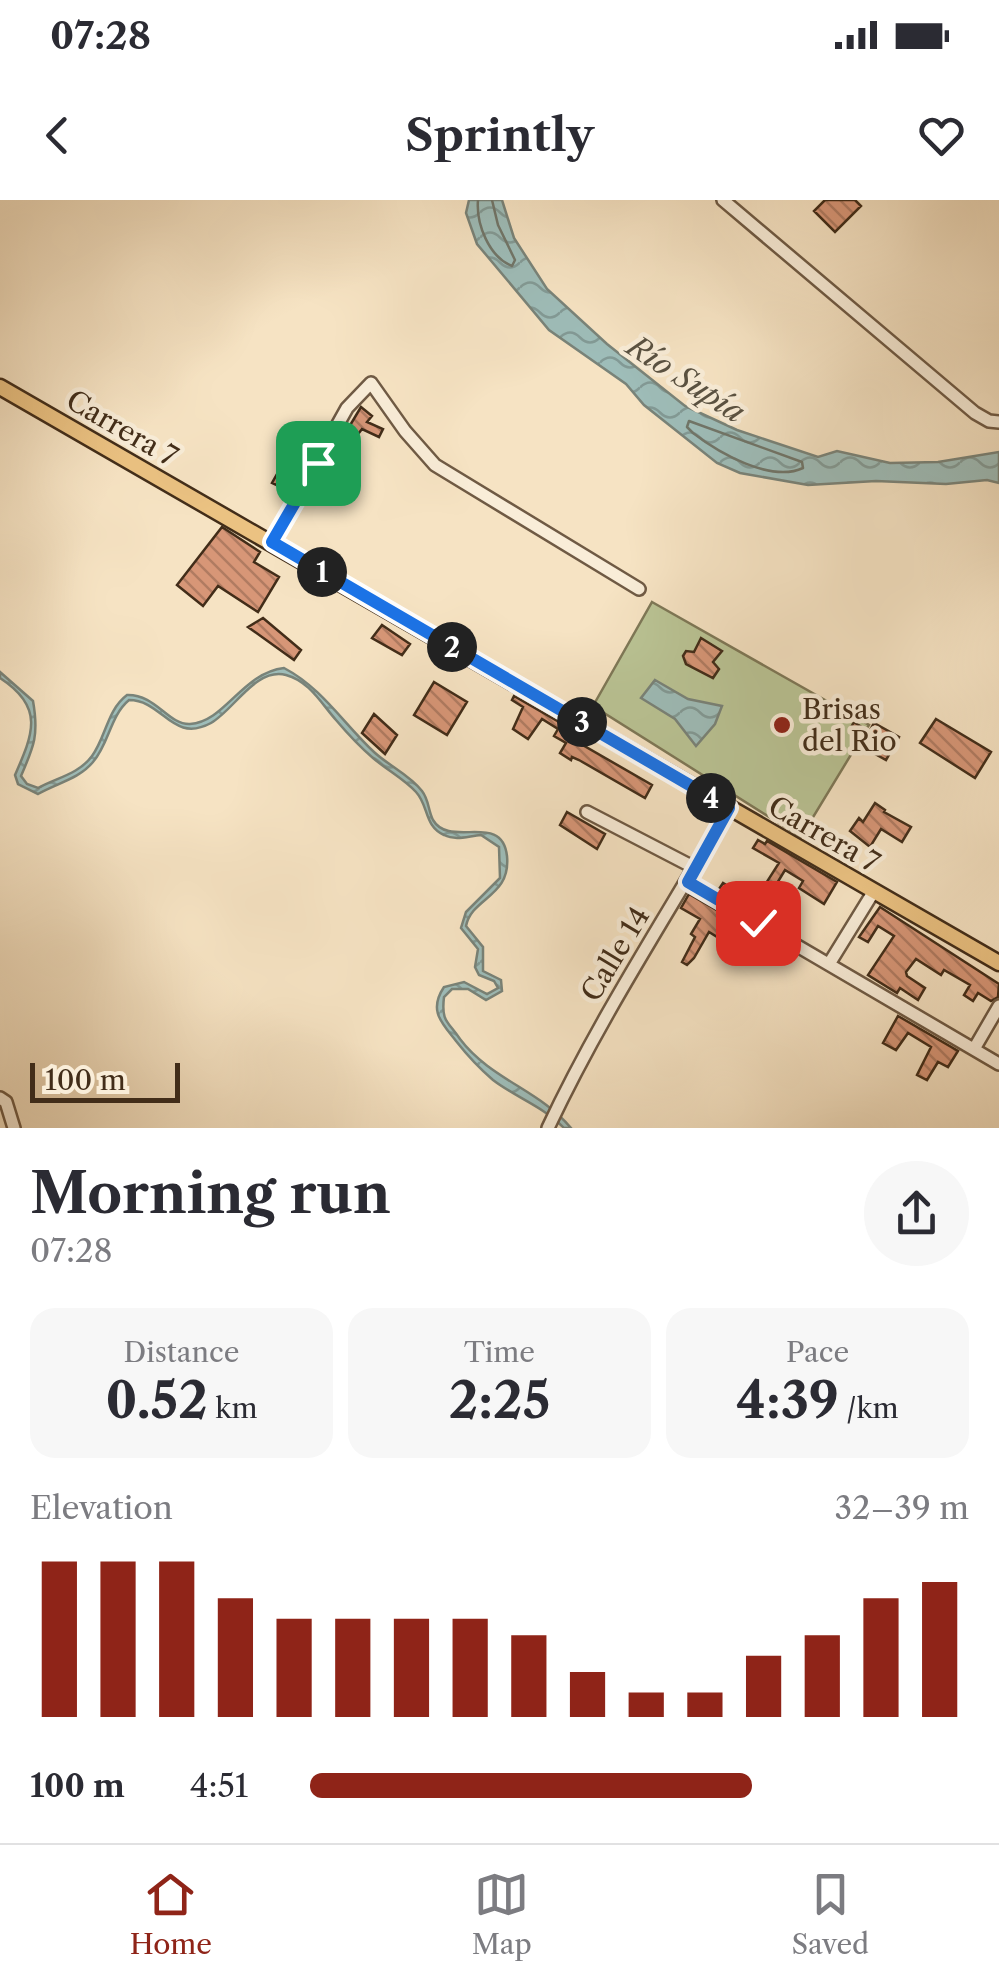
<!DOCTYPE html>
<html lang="en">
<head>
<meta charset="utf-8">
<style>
	body { margin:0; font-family:"Libre Caslon Text",serif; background:#f7f7f7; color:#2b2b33; height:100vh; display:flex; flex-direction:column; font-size:38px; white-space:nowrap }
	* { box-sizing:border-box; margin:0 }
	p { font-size:32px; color:#7c7c81 }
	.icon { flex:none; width:55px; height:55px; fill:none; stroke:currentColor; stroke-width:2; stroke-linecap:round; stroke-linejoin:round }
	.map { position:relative; height:928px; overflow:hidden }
	.drawer { display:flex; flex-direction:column; background:#fff; flex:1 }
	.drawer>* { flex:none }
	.scale { position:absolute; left:30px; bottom:25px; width:150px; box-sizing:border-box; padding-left:10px; border:5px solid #422d19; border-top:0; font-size:28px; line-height:35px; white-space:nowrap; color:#422d19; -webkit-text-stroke:8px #f9edd8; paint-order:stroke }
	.pin { position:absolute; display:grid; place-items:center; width:85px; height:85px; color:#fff; margin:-42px; border-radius:20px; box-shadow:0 5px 15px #0006 }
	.km { position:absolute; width:50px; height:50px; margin:-25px; border-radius:50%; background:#222; color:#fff; font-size:28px; line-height:50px; text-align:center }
	.round { display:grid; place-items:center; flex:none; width:105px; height:105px; border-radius:52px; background:#f7f7f7 }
	.overview { display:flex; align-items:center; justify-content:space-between; height:170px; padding:0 30px }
	h1 { font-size:55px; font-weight:800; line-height:75px }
	.metrics { display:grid; grid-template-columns:repeat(3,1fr); gap:15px; height:170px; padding:10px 30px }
	.metrics div { display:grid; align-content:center; border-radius:25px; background:#f7f7f7; text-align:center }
	.metrics b { font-size:50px; font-weight:800 }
	.metrics small { font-size:28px; font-weight:400 }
	.metrics p { font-size:28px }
	.chart { height:280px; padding:20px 30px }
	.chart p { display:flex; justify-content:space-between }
	.chart svg { width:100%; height:180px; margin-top:10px; stroke:#8f2418; stroke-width:6 }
	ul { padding:0 30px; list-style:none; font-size:32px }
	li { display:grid; grid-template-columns:160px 120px 1fr; align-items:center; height:75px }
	li i { height:25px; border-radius:12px; background:#8f2418 }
	.status { display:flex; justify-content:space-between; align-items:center; height:70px; padding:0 50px; background:#fff; direction:ltr }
	.status svg { height:28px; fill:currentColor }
	header { display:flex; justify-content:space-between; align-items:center; height:130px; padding:0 30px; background:#fff; font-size:45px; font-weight:800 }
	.tab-bar { display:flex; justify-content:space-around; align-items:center; height:140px; border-top:2px solid #e1e1e2; background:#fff; font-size:28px; color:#7c7c81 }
	.tab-bar a { display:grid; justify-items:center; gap:5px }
	.tab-bar .selected { color:#8f2418 }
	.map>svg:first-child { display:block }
	.grass { fill:#bac495; stroke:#7e7857; stroke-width:2.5 }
	.water { fill:url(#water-waves); stroke:#798379; stroke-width:2.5 }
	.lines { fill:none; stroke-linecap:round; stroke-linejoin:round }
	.shore { stroke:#707569; stroke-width:2.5 }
	.building { fill:url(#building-back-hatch); stroke:#422d19; stroke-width:2.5 }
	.minor-casing { stroke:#6f5a44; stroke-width:16 }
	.major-casing { stroke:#422d19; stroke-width:19 }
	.minor { stroke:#f9edd8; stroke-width:11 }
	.major { stroke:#ebc282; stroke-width:14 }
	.route-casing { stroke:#fff; stroke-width:20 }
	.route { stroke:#1a73e8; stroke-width:12 }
	.poi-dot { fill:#8f2418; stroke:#f9edd8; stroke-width:4 }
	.labels { text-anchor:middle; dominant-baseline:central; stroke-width:9; stroke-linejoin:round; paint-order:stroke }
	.street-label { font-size:28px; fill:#422d19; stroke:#f9edd8 }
	.poi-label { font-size:28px; fill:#422d19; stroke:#f9edd8; text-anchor:start }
	.water-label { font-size:30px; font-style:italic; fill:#595141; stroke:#f9edd8 }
</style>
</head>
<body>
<div class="status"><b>07:28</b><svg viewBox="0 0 49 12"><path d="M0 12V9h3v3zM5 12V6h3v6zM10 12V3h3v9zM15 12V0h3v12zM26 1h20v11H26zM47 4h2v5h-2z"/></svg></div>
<header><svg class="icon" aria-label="back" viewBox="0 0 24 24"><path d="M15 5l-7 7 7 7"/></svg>Sprintly<svg class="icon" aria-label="heart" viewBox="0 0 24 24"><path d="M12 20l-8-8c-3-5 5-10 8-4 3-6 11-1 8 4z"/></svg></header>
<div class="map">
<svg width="999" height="928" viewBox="0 0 999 928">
	<defs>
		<pattern id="water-waves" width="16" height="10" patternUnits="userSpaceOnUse" patternTransform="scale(2.5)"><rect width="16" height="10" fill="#9ebdb9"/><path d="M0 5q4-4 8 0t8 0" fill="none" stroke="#829a96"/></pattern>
		<pattern id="building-back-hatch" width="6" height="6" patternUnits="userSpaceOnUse" patternTransform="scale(2.5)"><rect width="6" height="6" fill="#d79677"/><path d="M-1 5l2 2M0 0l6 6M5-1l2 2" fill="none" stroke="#b07b61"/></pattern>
	</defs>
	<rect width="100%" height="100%" fill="#f6e3c3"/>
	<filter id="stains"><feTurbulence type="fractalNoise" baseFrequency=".002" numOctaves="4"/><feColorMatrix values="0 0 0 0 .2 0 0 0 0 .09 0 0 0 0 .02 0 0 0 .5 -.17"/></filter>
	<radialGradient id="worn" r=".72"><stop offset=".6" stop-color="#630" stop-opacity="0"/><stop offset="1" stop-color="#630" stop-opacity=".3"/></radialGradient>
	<path class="grass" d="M652,402L869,525L801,637L593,506Z"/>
	<path class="water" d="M469,0H502L514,38L547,89L607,144L685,206L737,230L818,257L837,251L890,263L938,262L999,252V283L987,280L946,284L876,281L808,285L740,273L717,263L644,205L626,184L549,130L477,44L466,13Z
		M284,468C322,488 343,523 374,552C389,566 410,575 422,591C429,600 428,610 433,620C450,649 502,611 507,656C511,697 472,697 466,726L483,747V771L501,780L502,791L486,800L468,789H452L444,797C441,822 448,821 460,839C490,879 541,891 571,928H564C544,907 515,897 493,880C479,868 467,855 456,841C442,823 428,811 444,787L464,782L487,794L498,788L494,781L479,775L475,767L478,749L461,728L466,712L500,678L499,647L481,635C468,636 456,641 444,635C424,626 429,606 416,592C404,579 387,570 373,558C360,547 347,533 336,520C321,503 309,481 286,475C256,467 234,510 211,523C172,544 163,500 129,500C110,516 109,544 93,562C79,579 57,583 38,594L18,584L15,575C33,534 45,507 0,478V472L33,501C39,535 34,546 21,576L27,584L38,588C56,578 79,574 92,556C106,537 107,510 127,495C156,494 168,525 190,524C225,522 242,473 284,468Z
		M655,480L688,499L722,506L715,524L696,546L675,519L641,498Z"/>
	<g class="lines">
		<path class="shore" d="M478,0C476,24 489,57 512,66L515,60L498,25L492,0
			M689,221L802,262L803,268C771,283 719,253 693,233L687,227Z"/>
	</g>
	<path class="building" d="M825,0H855L861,6L835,32L814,11Z
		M361,207L372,216L367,222L383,229L379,237L362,229L348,247L340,242Z
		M304,250L310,255L289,291L272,283L290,251L299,257Z
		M222,327L260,352L254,362L279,377L258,412L218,386L203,406L177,385Z
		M263,418L301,450L294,460L248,427Z
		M382,425L410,444L402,455L372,438Z
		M701,438L722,451L713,462L719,469L713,478L686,464L683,456L686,451L694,452Z
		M434,482L467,502L447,535L414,515Z
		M514,496L585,537L581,544L652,585L645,598L579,560L572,557L571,560L560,553L566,543L554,536L558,529L542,519L528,539L513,529L523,507L512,500Z
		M374,514L397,535L385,554L362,533Z
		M936,519L991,552L975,578L920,543Z
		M854,522L869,532L874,523L899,537L886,560L861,546L865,539L850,529Z
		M875,603L885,610L884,612L911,627L902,642L881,629L870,647L850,631L859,618L863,622Z
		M567,612L605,634L597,649L560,625Z
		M758,640L765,644L767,641L837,682L824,704L799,688L803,681L785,670L762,708L766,711L763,715L719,689L723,683L754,702L779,663L753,648Z
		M689,694L782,748L773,763L759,755L763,748L747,739L745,743L727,732L722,740L709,732L694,758L687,765L682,762L695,737L691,734L700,719L681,708Z
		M880,707L999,784L998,797L991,801L978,793L973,801L964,795L970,785L944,770L941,775L916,759L906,772L907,776L925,788L918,800L900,788L897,793L868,775L894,736L878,726L868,742L859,737Z
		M898,816L958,851L948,867L938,862L927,880L917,875L931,847L908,833L896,850L883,843Z"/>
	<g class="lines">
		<defs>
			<path id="minor" d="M723,0L975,213L989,221L999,222
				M272,342L347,208L371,183L405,231L435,265L639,389
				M587,612L695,668
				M688,682L999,864
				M829,764L874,691
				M974,849L999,806
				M0,898L6,902L14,928
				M548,928C600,817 668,714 729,608"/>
			<path id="major" d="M0,187L999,763"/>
		</defs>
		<use href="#minor" class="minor-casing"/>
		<use href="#major" class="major-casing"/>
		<use href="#minor" class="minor"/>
		<use href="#major" class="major"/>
	</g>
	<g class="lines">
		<defs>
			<path id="route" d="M318,263L272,342L729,608L688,682L758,723"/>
		</defs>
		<use href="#route" class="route-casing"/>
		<use href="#route" class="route"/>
	</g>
	<circle class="poi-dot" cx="782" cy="525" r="10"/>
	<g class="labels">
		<g class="street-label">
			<text transform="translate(122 228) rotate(30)">Carrera 7</text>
			<text transform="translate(824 634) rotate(30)">Carrera 7</text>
			<text transform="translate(615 754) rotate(-59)">Calle 14</text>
		</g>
		<g class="poi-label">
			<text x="802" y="509">Brisas<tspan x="802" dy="32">del Rio</tspan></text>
		</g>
		<g class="water-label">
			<text transform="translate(686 179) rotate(33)">Río Supía</text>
		</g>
	</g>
	<rect width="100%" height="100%" filter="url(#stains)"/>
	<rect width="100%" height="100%" fill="url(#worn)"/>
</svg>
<div class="scale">100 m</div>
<div class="pin" style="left:318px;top:263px;background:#1e9e55"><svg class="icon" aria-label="arrive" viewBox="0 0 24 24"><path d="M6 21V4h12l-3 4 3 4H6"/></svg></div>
<div class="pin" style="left:758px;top:723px;background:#d93025"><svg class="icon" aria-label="check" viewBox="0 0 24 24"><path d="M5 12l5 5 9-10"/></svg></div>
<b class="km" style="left:322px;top:372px">1</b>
<b class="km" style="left:452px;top:447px">2</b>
<b class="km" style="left:582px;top:522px">3</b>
<b class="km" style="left:711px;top:598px">4</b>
</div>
<section class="drawer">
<div class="overview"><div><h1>Morning run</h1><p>07:28</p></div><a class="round"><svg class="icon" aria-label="share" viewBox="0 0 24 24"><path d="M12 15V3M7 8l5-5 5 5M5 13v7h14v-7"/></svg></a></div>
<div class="metrics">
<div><p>Distance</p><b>0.52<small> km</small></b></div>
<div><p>Time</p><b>2:25</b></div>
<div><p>Pace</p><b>4:39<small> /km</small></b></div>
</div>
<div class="chart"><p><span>Elevation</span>32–39 m</p>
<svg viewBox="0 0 160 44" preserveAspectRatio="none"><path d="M5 44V6M15 44V6M25 44V6M35 44V15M45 44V20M55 44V20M65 44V20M75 44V20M85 44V24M95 44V33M105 44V38M115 44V38M125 44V29M135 44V24M145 44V15M155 44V11"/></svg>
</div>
<ul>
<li><b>100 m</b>4:51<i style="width:67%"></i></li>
</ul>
</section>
<nav class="tab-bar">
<a class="selected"><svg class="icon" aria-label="home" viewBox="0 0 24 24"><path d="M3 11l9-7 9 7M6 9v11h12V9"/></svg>Home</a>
<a><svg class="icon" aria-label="map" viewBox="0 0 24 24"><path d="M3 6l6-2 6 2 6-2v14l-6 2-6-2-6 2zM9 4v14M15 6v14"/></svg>Map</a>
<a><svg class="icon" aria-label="saved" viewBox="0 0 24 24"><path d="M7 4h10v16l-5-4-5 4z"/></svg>Saved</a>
</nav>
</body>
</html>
